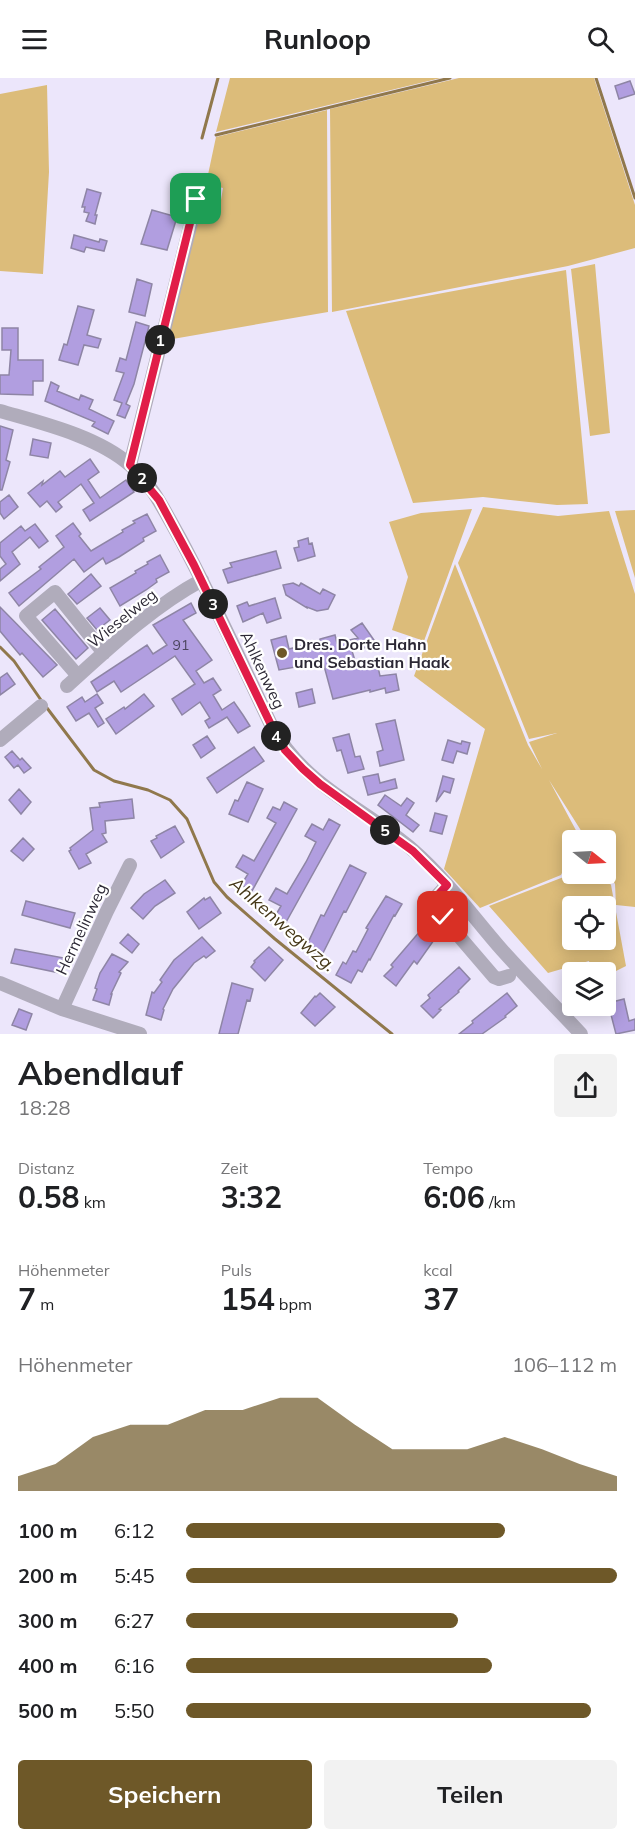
<!DOCTYPE html>
<html lang="de">
<head>
<meta charset="utf-8">
<style>
	body { margin:0; font-family:Mulish,sans-serif; background:#f2f2f2; color:#202124; height:100vh; display:flex; flex-direction:column; font-size:22px; white-space:nowrap }
	* { box-sizing:border-box; margin:0 }
	p { font-size:20px; color:#757577 }
	.icon { flex:none; width:33px; height:33px; fill:none; stroke:currentColor; stroke-width:2; stroke-linecap:round; stroke-linejoin:round }
	.map { position:relative; height:956px; overflow:hidden }
	.details { display:flex; flex-direction:column; background:#fff; flex:1 }
	.details>* { flex:none }
	.needle { width:39px; rotate:108deg }
	.tools { position:absolute; left:562px; top:752px; display:grid; gap:12px }
	.tools a { display:grid; place-items:center; width:54px; height:54px; border-radius:6px; background:#fff; box-shadow:0 3px 15px #0003; font-size:30px }
	.pin { position:absolute; display:grid; place-items:center; width:51px; height:51px; color:#fff; margin:-26px; border-radius:12px; box-shadow:0 3px 9px #0006 }
	.km { position:absolute; width:30px; height:30px; margin:-15px; border-radius:50%; background:#222; color:#fff; font-size:16px; line-height:30px; text-align:center }
	.round { display:grid; place-items:center; flex:none; width:63px; height:63px; border-radius:6px; background:#f2f2f2 }
	.summary { display:flex; align-items:center; justify-content:space-between; height:102px; padding:0 18px }
	h1 { font-size:33px; font-weight:700; line-height:45px }
	.metrics { display:grid; grid-template-columns:repeat(3,1fr); gap:9px; height:102px; padding:6px 18px }
	.metrics div { display:grid; align-content:center }
	.metrics b { font-size:30px; font-weight:700 }
	.metrics small { font-size:16px; font-weight:400 }
	.metrics p { font-size:16px }
	.chart { height:168px; padding:12px 18px }
	.chart p { display:flex; justify-content:space-between }
	.chart svg { width:100%; height:108px; margin-top:6px; fill:#6e5828; opacity:.7 }
	.button { display:flex; gap:12px; margin-top:auto; padding:12px 18px }
	.button a { flex:1; height:69px; border-radius:6px; background:#6e5828; color:#fff; font-size:24px; font-weight:700; line-height:69px; text-align:center }
	.button a+a { background:#f2f2f2; color:#202124 }
	ul { padding:0 18px; list-style:none; font-size:20px }
	li { display:grid; grid-template-columns:96px 72px 1fr; align-items:center; height:45px }
	li i { height:15px; border-radius:8px; background:#6e5828 }
	header { display:flex; justify-content:space-between; align-items:center; height:78px; padding:0 18px; background:#fff; font-size:27px; font-weight:700 }
	.map>svg:first-child { display:block }
	.green { fill:#dcbc7a; fill-rule:evenodd }
	.lines { fill:none; stroke-linecap:round; stroke-linejoin:round }
	.stream { stroke:#90784c; stroke-width:3 }
	.building { fill:#b19ee0; stroke:#8e85a5; stroke-width:1.5 }
	.minor { stroke:#b0acbb; stroke-width:14 }
	.route-casing { stroke:#fff; stroke-width:12 }
	.route { stroke:#e11d48; stroke-width:8 }
	.poi-dot { fill:#6e5828; stroke:#fff; stroke-width:2 }
	.labels { text-anchor:middle; dominant-baseline:central; stroke-width:4.5; stroke-linejoin:round; paint-order:stroke }
	.number-label { font-size:14px; fill:#4d4660 }
	.street-label { font-size:16px; fill:#2c2835; stroke:#fff }
	.poi-label { font-size:16px; font-weight:bold; fill:#2c2835; stroke:#fff; text-anchor:start }
	.water-label { font-size:18px; font-style:italic; fill:#453717; stroke:#fff }
</style>
</head>
<body>
<header><svg class="icon" aria-label="menu" viewBox="0 0 24 24"><path d="M4 6h16M4 12h16M4 18h16"/></svg>Runloop<svg class="icon" aria-label="search" viewBox="0 0 24 24"><circle cx="10" cy="10" r="6"/><path d="M15 15l6 6"/></svg></header>
<div class="map">
<svg width="635" height="956" viewBox="0 0 635 956">
	<rect width="100%" height="100%" fill="#ece6fb"/>
	<path class="green" d="M230,0H441L216,54Z
		M459,0H594L635,127V170L568,188L332,234L330,31Z
		M47,7L49,94L43,196L0,193V16Z
		M327,32L328,234L167,262L197,147L220,128L223,110L206,106L216,59Z
		M595,186L610,355L590,358L571,191Z
		M566,192L588,426L557,427L483,419L413,425L346,233Z
		M483,429L558,438L609,433L635,516V829L616,827L615,806L606,792V762H587L549,702L579,758L578,762H573V772L561,797L480,830L444,791L485,651L414,598L455,486L528,667L542,691L529,664L557,655L529,661L458,485Z
		M472,431L424,563L392,552L408,499L389,444L421,435Z
		M635,432V500L615,433Z
		M574,795H603L611,807L626,888L606,898V894H591L589,883L548,895L489,828ZM573,828H606V861H573Z"/>
	<g class="lines">
		<path class="stream" d="M596,0L635,120
			M216,57L450,0
			M202,60L218,0
			M0,569L14,583L41,622
			M47,630L94,692L114,703L148,712L170,722L187,741L214,804L227,819L275,861L392,956"/>
	</g>
	<path class="building" d="M630,3L635,16L619,21L615,8Z
		M87,111L101,115L95,137H97L95,146L86,143L89,135L84,134L85,129H82Z
		M152,132L177,139L167,172L141,166Z
		M74,157L99,164L100,161L107,163L104,173L86,169L84,174L71,170Z
		M137,201L152,206L145,238L129,234Z
		M78,228L94,232L87,257L101,261L98,270L84,267L78,287L59,282L64,266L67,267Z
		M136,244L149,248L134,306L126,326L130,328L125,340L117,337L122,325L114,322L124,295L116,293L120,280L126,282Z
		M2,250H18V282H43V303H33V317L0,316V297H9L11,272H2Z
		M51,304L59,308L57,313L79,322L81,317L93,322L89,331L114,343L108,356L92,348L95,344L45,323Z
		M0,348L13,352L6,382L10,384L2,412H0Z
		M33,361L51,365L48,380L30,377Z
		M90,381L99,394L88,402L100,420L126,402L134,414L90,443L83,432L94,425L81,406L58,424L62,429L56,434L47,423L40,429L28,415L43,403L42,407L60,393L65,399Z
		M9,417L18,429L4,441L0,435V424Z
		M147,436L156,453L143,460L144,463L119,479L106,486L103,480L84,494L74,481L19,528L9,515L41,491L39,489L64,469L56,458L73,445L81,456L79,458L91,473L123,454L122,452L135,445L133,443Z
		M35,446L48,463L39,470L30,459L12,474L20,486L0,503V491L6,486L0,478V465L21,448L25,453Z
		M308,460L309,466L312,465L315,478L298,483L294,470L299,469L298,463Z
		M276,473L281,490L228,505L223,492L232,489L230,485Z
		M160,477L169,494L156,501L157,504L146,512L120,528L110,510L136,495L135,493L148,486L147,484Z
		M91,496L101,508L77,526L68,516Z
		M293,505L299,508L301,505L320,516L323,511L335,517L328,531L317,533L307,529V530L286,517L283,507Z
		M275,520L281,540L267,545L263,535L243,544L237,528L247,524L249,528Z
		M191,525L196,535L183,542L212,582L196,593L204,605L213,600L221,612L213,617L222,632L234,624L243,637L250,648L238,655L227,639L209,650L205,643L210,640L200,624L182,637L172,621L195,606L175,578L121,614L114,603L97,614L91,604L147,567L153,576L167,567L153,547Z
		M0,529L57,587L43,599L22,575L20,577L0,553Z
		M100,530L110,542L97,552L87,540Z
		M55,531L88,570L76,581L42,542Z
		M362,545L374,562L371,568L352,573L357,589L377,585L380,598L396,596L399,612L386,615L385,610L370,614V612L333,621L323,584L279,592L271,562L286,558L289,571L320,563V561L335,557L337,565L358,560L351,552Z
		M7,595L15,606L0,617V600Z
		M312,611L315,625L299,629L296,615Z
		M97,616L103,625L95,630L104,645L98,649L89,635L76,643L67,629L82,619L85,624Z
		M144,616L154,628L116,656L106,641L124,629L125,631Z
		M395,642L404,682L380,688L377,674L383,672L376,646Z
		M349,656L355,679L360,678L364,691L348,695L341,672L337,673L333,660Z
		M207,658L215,670L201,680L193,667Z
		M448,662L461,666L462,663L470,665L467,676L457,673L453,685L442,682Z
		M254,669L264,683L217,715L207,700Z
		M12,673L20,682L22,680L31,690L24,695L18,687L14,690L5,679Z
		M378,696L380,705L395,701L397,710L368,717L363,699Z
		M443,698L454,701L450,715L444,713L436,724Z
		M247,704L263,711L248,744L229,736L235,722L238,723Z
		M19,711L31,724L21,736L9,722Z
		M385,717L401,728L407,720L414,725L406,737L419,747L413,754L378,727Z
		M132,721L134,740L105,743L106,755L102,756L107,764L86,776L91,785L79,791L69,773L71,772L70,770L93,752L90,730L100,729L99,725Z
		M284,724L297,731L252,813L241,807L248,796L236,789L243,777L254,783L276,745L267,740L273,729L280,732Z
		M435,735L447,738L442,756L430,753Z
		M329,741L340,747L285,846L274,840L281,828L269,822L276,810L287,816L306,784L316,764L305,758L312,746L323,752Z
		M175,748L184,764L161,780L151,763L157,760L156,758Z
		M23,760L34,771L23,783L11,773Z
		M350,787L366,795L346,834L344,833L321,879L305,871L321,837L324,838Z
		M165,802L175,815L155,828L143,841L131,830L144,816Z
		M386,818L402,826L395,838L394,837L370,882L369,881L362,894L358,892L351,905L336,897L343,884L346,886L353,873L356,874L368,851L366,850Z
		M210,819L221,835L199,851L187,834L204,820L205,822Z
		M26,823L75,835L70,850L22,837Z
		M421,852L434,862L417,886L414,883L396,908L384,898L393,889L391,887Z
		M128,856L139,866L132,875L120,865Z
		M202,859L215,873L206,880L204,878L194,885L173,911L163,931L164,932L161,942L146,937L152,914L154,915L162,904L160,902L174,882Z
		M269,869L283,882L265,903L251,889L255,884L254,883Z
		M15,871L64,880L60,895L11,885Z
		M112,876L128,884L119,894L121,895L111,916H112L109,927L93,922L97,911L95,910L100,895Z
		M459,889L470,901L458,913L459,914L439,931L441,932L433,940L421,928L430,920L428,917Z
		M232,905L253,911L250,923L247,922L238,956H219Z
		M320,915L335,929L315,948L301,935L315,918L316,919Z
		M507,915L517,928L505,938L506,939L482,956H459L473,945L472,943Z
		M624,921L629,943L635,941V952L616,956L608,925Z
		M19,931L32,936L26,952L12,947Z"/>
	<g class="lines">
		<path class="minor" d="M0,333C41,345 97,358 130,387C153,407 166,436 181,462C214,524 243,588 273,651C308,711 365,730 414,773C447,802 473,839 502,872C528,901 555,928 581,956
			M130,387L197,121
			M78,598L26,538L55,514L104,575
			M67,608C109,570 152,529 202,502
			M0,662L41,628
			M447,807L437,818L434,829L494,899L499,901L509,898
			M0,905L62,931L140,956
			M62,931L107,833L130,787"/>
	</g>
	<g class="lines">
		<defs>
			<path id="route" d="M196,121L130,387L159,422L194,487L273,651L285,672L303,691L320,706L413,773L447,807L437,818L434,830L443,839"/>
		</defs>
		<use href="#route" class="route-casing"/>
		<use href="#route" class="route"/>
	</g>
	<circle class="poi-dot" cx="282" cy="575" r="6"/>
	<g class="labels">
		<g class="number-label">
			<text x="181" y="567">91</text>
		</g>
		<g class="street-label">
			<text transform="translate(122 540) rotate(-39)">Wieselweg</text>
			<text transform="translate(263 592) rotate(65)">Ahlkenweg</text>
			<text transform="translate(81 851) rotate(-65)">Hermelinweg</text>
		</g>
		<g class="poi-label">
			<text x="294" y="566">Dres. Dorte Hahn<tspan x="294" dy="18">und Sebastian Haak</tspan></text>
		</g>
		<g class="water-label">
			<text transform="translate(283 846) rotate(41)">Ahlkenwegwzg.</text>
		</g>
	</g>
</svg>
<div class="tools">
<a><svg class="needle" viewBox="-14 -14 28 28"><path d="M0-13l5 13h-10z" fill="#e53935"/><path d="M0 13l5-13h-10z" fill="#757577"/></svg></a>
<a><svg class="icon" aria-label="locate" viewBox="0 0 24 24"><circle cx="12" cy="12" r="6"/><path d="M12 2v4M12 18v4M2 12h4M18 12h4"/></svg></a>
<a><svg class="icon" aria-label="layers" viewBox="0 0 24 24"><path d="M12 4l9 5-9 5-9-5zM3 14l9 5 9-5"/></svg></a>
</div>
<div class="pin" style="left:196px;top:121px;background:#1e9e55"><svg class="icon" aria-label="arrive" viewBox="0 0 24 24"><path d="M6 21V4h12l-3 4 3 4H6"/></svg></div>
<div class="pin" style="left:443px;top:839px;background:#d93025"><svg class="icon" aria-label="check" viewBox="0 0 24 24"><path d="M5 12l5 5 9-10"/></svg></div>
<b class="km" style="left:160px;top:262px">1</b>
<b class="km" style="left:142px;top:400px">2</b>
<b class="km" style="left:213px;top:526px">3</b>
<b class="km" style="left:276px;top:658px">4</b>
<b class="km" style="left:385px;top:752px">5</b>
</div>
<section class="details">
<div class="summary"><div><h1>Abendlauf</h1><p>18:28</p></div><a class="round"><svg class="icon" aria-label="share" viewBox="0 0 24 24"><path d="M12 15V3M7 8l5-5 5 5M5 13v7h14v-7"/></svg></a></div>
<div class="metrics">
<div><p>Distanz</p><b>0.58<small> km</small></b></div>
<div><p>Zeit</p><b>3:32</b></div>
<div><p>Tempo</p><b>6:06<small> /km</small></b></div>
</div>
<div class="metrics">
<div><p>Höhenmeter</p><b>7<small> m</small></b></div>
<div><p>Puls</p><b>154<small> bpm</small></b></div>
<div><p>kcal</p><b>37</b></div>
</div>
<div class="chart"><p><span>Höhenmeter</span>106–112 m</p>
<svg viewBox="0 0 160 44" preserveAspectRatio="none"><path d="M0 44V38L10 33L20 22L30 17L40 17L50 11L60 11L70 6L80 6L90 17L100 27L110 27L120 27L130 22L140 27L150 33L160 38V44z"/></svg>
</div>
<ul>
<li><b>100 m</b>6:12<i style="width:74%"></i></li>
<li><b>200 m</b>5:45<i style="width:100%"></i></li>
<li><b>300 m</b>6:27<i style="width:63%"></i></li>
<li><b>400 m</b>6:16<i style="width:71%"></i></li>
<li><b>500 m</b>5:50<i style="width:94%"></i></li>
</ul>
<div class="button"><a>Speichern</a><a>Teilen</a></div>
</section>
</body>
</html>
